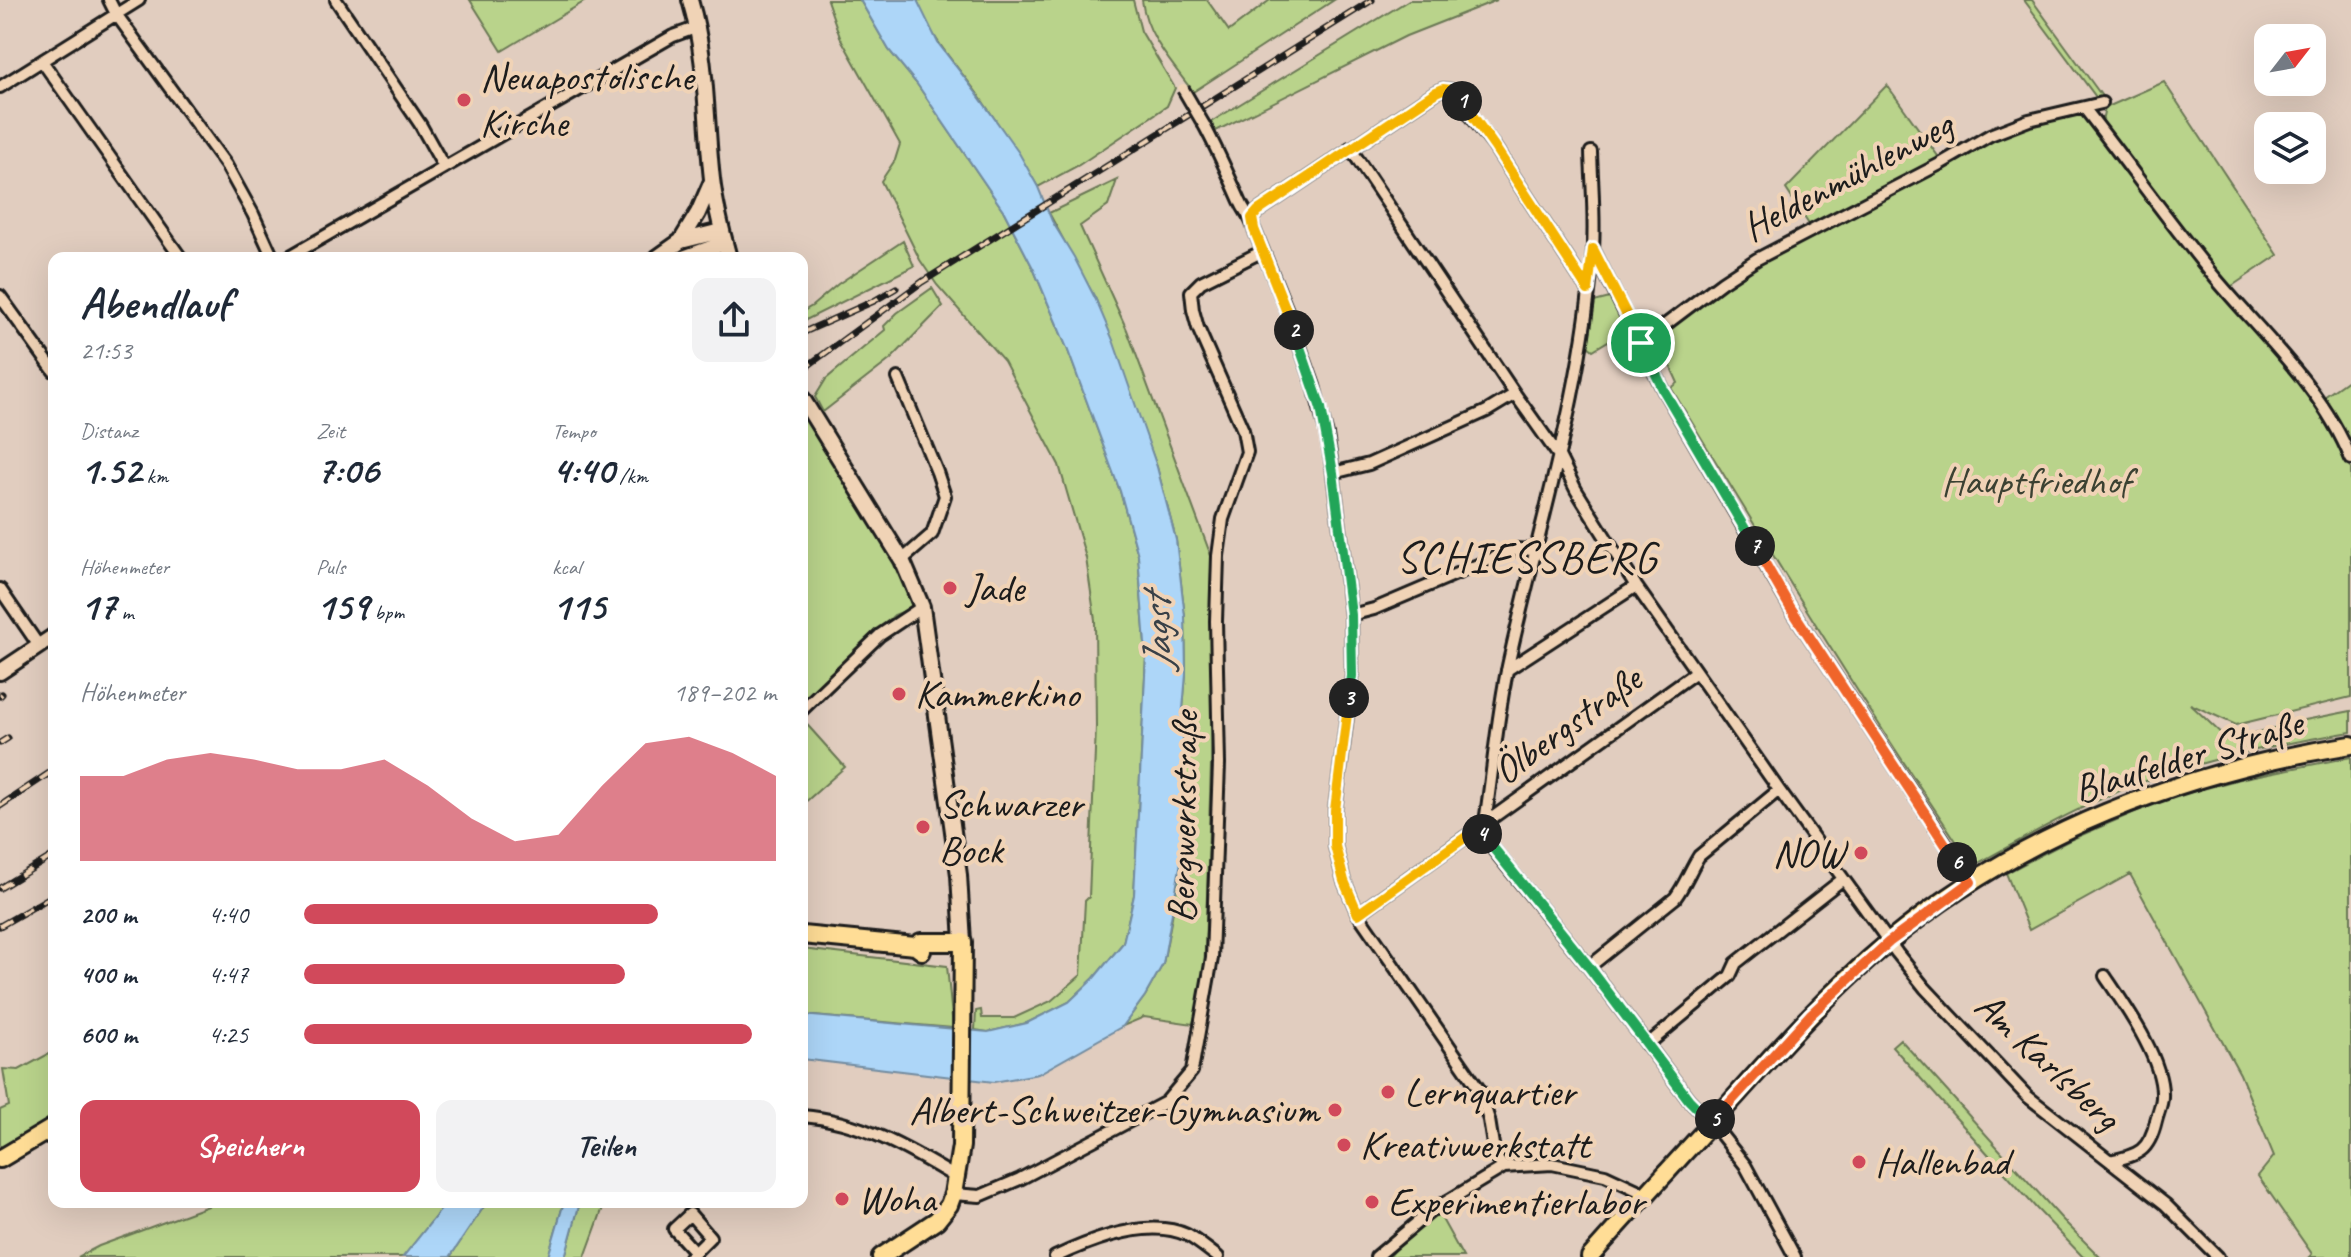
<!DOCTYPE html>
<html lang="de">
<head>
<meta charset="utf-8">
<style>
	body { margin:0; font-family:Caveat,sans-serif; background:#f2f2f3; color:#1f2937; height:100vh; display:flex; flex-direction:column; font-size:30px; white-space:nowrap }
	* { box-sizing:border-box; margin:0 }
	p { font-size:26px; color:#747a83 }
	.icon { flex:none; width:44px; height:44px; fill:none; stroke:currentColor; stroke-width:2; stroke-linecap:round; stroke-linejoin:round }
	.map { position:relative; flex:1; overflow:hidden }
	.details { position:absolute; left:48px; top:252px; width:760px; height:956px; display:flex; flex-direction:column; background:#fff; border-radius:16px; box-shadow:0 8px 32px #0002 }
	.details>* { flex:none }
	.needle { width:52px; rotate:59deg }
	.controls { position:absolute; left:2254px; top:24px; display:grid; gap:16px }
	.controls a { display:grid; place-items:center; width:72px; height:72px; border-radius:16px; background:#fff; box-shadow:0 8px 32px #0002; font-size:40px }
	.pin { position:absolute; display:grid; place-items:center; width:68px; height:68px; color:#fff; margin:-34px; border:4px solid #fff; border-radius:50%; box-shadow:0 2px 8px #0007 }
	.km { position:absolute; width:40px; height:40px; margin:-20px; border-radius:50%; background:#222; color:#fff; font-size:22px; line-height:40px; text-align:center }
	.round { display:grid; place-items:center; flex:none; width:84px; height:84px; border-radius:16px; background:#f2f2f3 }
	.head { display:flex; align-items:center; justify-content:space-between; height:136px; padding:0 32px }
	h1 { font-size:44px; font-weight:700; line-height:60px }
	.figures { display:grid; grid-template-columns:repeat(3,1fr); gap:12px; height:136px; padding:8px 32px }
	.figures div { display:grid; align-content:center }
	.figures b { font-size:40px; font-weight:700 }
	.figures small { font-size:22px; font-weight:400 }
	.figures p { font-size:22px }
	.chart { height:224px; padding:16px 32px }
	.chart p { display:flex; justify-content:space-between }
	.chart svg { width:100%; height:144px; margin-top:8px; fill:#d1495b; opacity:.7 }
	.action { display:flex; gap:16px; margin-top:auto; padding:16px 32px }
	.action a { flex:1; height:92px; border-radius:16px; background:#d1495b; color:#fff; font-size:32px; font-weight:700; line-height:92px; text-align:center }
	.action a+a { background:#f2f2f3; color:#1f2937 }
	ul { padding:0 32px; list-style:none; font-size:26px }
	li { display:grid; grid-template-columns:128px 96px 1fr; align-items:center; height:60px }
	li i { height:20px; border-radius:10px; background:#d1495b }
	.map>svg:first-child { display:block }
	.green { fill:#b9d38b; stroke:#6a7854; stroke-width:2 }
	.water { fill:#add6f8; stroke:#738ca0; stroke-width:2 }
	.lines { fill:none; stroke-linecap:round; stroke-linejoin:round }
	.street-casing { stroke:#1c1c1c; stroke-width:16 }
	.secondary-casing { stroke:#1c1c1c; stroke-width:20 }
	.primary-casing { stroke:#1c1c1c; stroke-width:22 }
	.street { stroke:#f0d3b6; stroke-width:10 }
	.secondary { stroke:#f0d3b6; stroke-width:14 }
	.primary { stroke:#ffdd96; stroke-width:16 }
	.rail-casing { stroke:#1c1c1c; stroke-width:7 }
	.rail { stroke:#f0d3b6; stroke-width:4; stroke-dasharray:12; stroke-linecap:butt }
	.street-bridge-casing { stroke:#1c1c1c; stroke-width:16; stroke-linecap:butt }
	.street-bridge { stroke:#f0d3b6; stroke-width:10 }
	.split-1-casing { stroke:#fff; stroke-width:16 }
	.split-2-casing { stroke:#fff; stroke-width:16 }
	.split-3-casing { stroke:#fff; stroke-width:16 }
	.split-4-casing { stroke:#fff; stroke-width:16 }
	.split-5-casing { stroke:#fff; stroke-width:16 }
	.split-6-casing { stroke:#fff; stroke-width:16 }
	.split-7-casing { stroke:#fff; stroke-width:16 }
	.split-8-casing { stroke:#fff; stroke-width:16 }
	.split-1 { stroke:#f5b400; stroke-width:10 }
	.split-2 { stroke:#f5b400; stroke-width:10 }
	.split-3 { stroke:#22a559; stroke-width:10 }
	.split-4 { stroke:#f5b400; stroke-width:10 }
	.split-5 { stroke:#22a559; stroke-width:10 }
	.split-6 { stroke:#f0652b; stroke-width:10 }
	.split-7 { stroke:#f0652b; stroke-width:10 }
	.split-8 { stroke:#22a559; stroke-width:10 }
	.poi-dot { fill:#d1495b; stroke:#f0d3b6; stroke-width:3 }
	.labels { text-anchor:middle; dominant-baseline:central; stroke-width:8; stroke-linejoin:round; paint-order:stroke }
	.poi-label { font-size:40px; fill:#1c1c1c; stroke:#f0d3b6; text-anchor:start }
	.street-label { font-size:40px; fill:#1c1c1c; stroke:#f0d3b6 }
	.park-label { font-size:40px; fill:#3b4132; stroke:#f0d3b6 }
	.water-label { font-size:42px; font-style:italic; fill:#394148; stroke:#f0d3b6 }
	.quarter-label { font-size:44px; letter-spacing:2px; fill:#1c1c1c; stroke:#f0d3b6 }
</style>
</head>
<body>
<div class="map">
<svg width="2351" height="1257" viewBox="0 0 2351 1257">
	<rect width="100%" height="100%" fill="#e1cdbf"/>
	<filter id="ink" filterUnits="userSpaceOnUse"><feTurbulence type="fractalNoise" baseFrequency=".0125" numOctaves="2"/><feDisplacementMap in="SourceGraphic" scale="16" xChannelSelector="R" yChannelSelector="G"/><feConvolveMatrix kernelMatrix="1 2 1 2 8 2 1 2 1" color-interpolation-filters="sRGB"/></filter>
	<g filter="url(#ink)">
		<path class="green" d="M470,0H587L502,51Z
			M827,0H860L889,50L917,84L1003,210L1034,270L1067,348L1120,491L1138,555L1146,656L1134,895L1123,943L1094,978L1069,1002L1027,1023L988,1032L975,1030L976,1011L981,1010L982,1018H1014L1051,1001L1081,975L1085,901L1089,897L1096,727L1095,620L1086,558L1059,465L1004,361L937,285L920,260L881,181L895,160L900,144L840,37Z
			M917,0H1133L1141,31L1175,88L1167,106L1079,165L1038,187C1019,155 999,124 977,93C955,64 929,36 917,0Z
			M1142,0H1207L1229,31L1270,0H1334L1193,92C1172,63 1146,36 1142,0Z
			M1409,0H1497L1406,36L1216,131L1211,122Z
			M2024,0H2032L2104,99L2096,97Z
			M2164,82L2278,255L2229,288L2102,122L2105,108Z
			M1887,85L1940,159L1810,226L1786,189Z
			M2078,114L2088,118L2301,382C2320,410 2338,438 2351,469V697L2236,725L2190,704L2228,740L2305,720L2351,711V732C2285,743 2224,755 2160,776C2095,797 2033,833 1973,866C1866,710 1769,549 1671,388L1678,383L1657,337L1725,286L1760,264L1950,164L1992,139L2030,123Z
			M1117,180L1108,206L1080,226L1127,330L1211,556L1213,699L1207,895L1204,976L1193,1024L1144,1017L1123,1026L1145,996L1163,964L1174,906L1183,850L1181,809L1184,764L1182,721L1186,673L1185,617L1176,540L1157,467L1096,300L1049,213Z
			M903,241L914,266L802,322V312L812,306L838,284Z
			M932,288L943,306L891,359L823,412L815,397L826,379L885,330L884,326L897,313Z
			M1610,298L1626,330L1593,350L1588,346L1594,302Z
			M2351,378V453L2333,410L2324,397Z
			M802,413L886,542L903,574L912,608L894,615L802,704Z
			M802,719L845,767L802,805Z
			M2351,757V1257H2309L2312,1254L2258,1176L2274,1156L2240,1074L2130,874L2029,930L2006,873L2070,840L2165,799L2244,778Z
			M802,949L947,966L953,1028L802,1015Z
			M1900,1039L2062,1219L2100,1257H2083L2037,1209L1892,1046Z
			M54,1051V1116L0,1152V1110L9,1106L3,1069L19,1070Z
			M219,1202H447L403,1257H78L99,1246Z
			M487,1202H564L548,1257H450Z
			M580,1202H605L585,1257H565Z
			M1438,1212L1463,1257H1389L1409,1234Z"/>
		<path class="water" d="M860,0H917L938,43L977,94L1019,153L1038,187L1052,221L1074,257L1096,300L1113,340L1157,467L1176,540L1185,617L1186,674L1182,721L1184,764L1181,809L1183,850L1163,964L1145,996L1123,1026L1038,1074L994,1082L802,1059V1015L988,1032L1027,1023L1069,1002L1094,978L1123,943L1134,895L1146,656L1138,555L1120,491L1067,348L1034,270L1003,210L917,84L889,50Z
			M447,1202H487L450,1257H403Z
			M564,1202H580L565,1257H548Z"/>
		<g class="lines">
			<defs>
				<path id="street" d="M109,0L116,14L226,165L253,214L273,258
					M336,0L420,124L444,167
					M42,61L181,258
					M0,87L139,0
					M2085,109C2129,165 2170,224 2216,279C2263,335 2323,389 2351,459
					M1204,125C1218,151 1228,174 1240,201C1245,213 1251,216 1254,229L1288,313L1314,386L1327,435L1333,473L1351,615L1352,676L1335,810V846L1344,881L1358,914L1479,1089L1489,1120L1495,1157L1504,1167
					M1350,148L1515,394L1559,456L1576,490L1636,586L1779,790L1897,953L1925,988L2027,1096L2165,1204L2218,1257
					M1252,218L1258,211L1436,92L1443,89L1451,90L1494,146L1588,290
					M1593,249L1664,391L1790,607L1971,882
					M287,258L673,36L698,27
					M0,296L54,371
					M1641,343L1722,282L1757,259L1940,164L1990,135L2029,120L2102,103
					M898,378L937,472L945,496L932,534L902,560
					M1333,473L1369,464L1487,411L1515,394
					M0,589L39,646
					M1351,615L1374,609L1515,549L1535,550
					M1507,670L1636,586
					M802,710L880,635L922,607
					M1485,822C1493,771 1497,717 1508,666C1538,528 1583,391 1593,250C1595,217 1592,185 1591,152
					M1477,829L1589,967L1689,1100L1712,1123L1745,1165L1795,1257
					M1358,914L1696,672
					M1589,967L1675,898C1685,885 1690,870 1699,856L1779,790
					M2105,976C2125,1006 2164,1060 2162,1097C2162,1104 2158,1113 2156,1121C2149,1151 2139,1155 2110,1161
					M1647,1045L1730,976L1736,963L1843,879
					M802,1116C859,1120 909,1149 957,1178
					M953,1194L980,1196L1020,1179L1166,1102L1192,1071L1212,958L1219,764L1216,621L1218,556L1223,519L1247,452L1243,430L1198,328L1193,310L1191,292L1201,282L1263,251
					M690,1257L710,1237L690,1214L674,1229L694,1251
					M1055,1257C1091,1240 1149,1217 1187,1235C1198,1241 1208,1250 1218,1257
					M1376,1257L1431,1211L1504,1167L1552,1164L1605,1175L1646,1194"/>
				<path id="secondary" d="M690,0C708,61 705,117 712,179C715,205 722,232 729,258
					M681,241L698,213L712,181
					M657,258L681,241L721,231
					M683,258L725,243
					M802,398L902,560L922,607L959,875L963,942
					M0,672L54,636"/>
				<path id="primary" d="M802,935L915,946L922,951
					M0,1159L54,1127
					M881,1257L937,1220L949,1205L953,1194L961,1146L963,942H921L915,946
					M1590,1257C1635,1206 1682,1156 1728,1105C1779,1048 1830,991 1889,942C2020,833 2184,771 2351,745"/>
			</defs>
			<use href="#street" class="street-casing"/>
			<use href="#secondary" class="secondary-casing"/>
			<use href="#primary" class="primary-casing"/>
			<use href="#street" class="street"/>
			<use href="#secondary" class="secondary"/>
			<use href="#primary" class="primary"/>
			<defs>
				<path id="rail" d="M802,333L874,301L896,288
					M802,370L922,282L1372,0
					M0,696L2,694
					M0,743L8,738
					M0,806L54,770
					M0,888L54,855
					M0,926L54,895"/>
			</defs>
			<use href="#rail" class="rail-casing"/>
			<use href="#rail" class="rail"/>
			<defs>
				<path id="street-bridge" d="M1183,89L1204,125"/>
			</defs>
			<use href="#street-bridge" class="street-bridge-casing"/>
			<use href="#street-bridge" class="street-bridge"/>
		</g>
	</g>
	<g class="lines" filter="url(#ink)">
		<defs>
			<path id="split-1" d="M1462,101L1494,146L1588,290L1593,249L1641,343"/>
			<path id="split-2" d="M1294,330L1254,229L1252,218L1258,211L1436,92L1443,89L1451,90L1462,101"/>
			<path id="split-3" d="M1294,330L1321,408L1333,473L1351,615L1352,676L1349,698"/>
			<path id="split-4" d="M1349,698L1335,810V846L1344,881L1358,914L1477,829L1482,834"/>
			<path id="split-5" d="M1482,834L1589,967L1689,1100L1712,1123L1715,1119"/>
			<path id="split-6" d="M1715,1119L1810,1015L1889,942L1971,882L1957,862"/>
			<path id="split-7" d="M1755,546L1790,607L1957,862"/>
			<path id="split-8" d="M1641,343L1664,391L1755,546"/>
		</defs>
		<use href="#split-1" class="split-1-casing"/>
		<use href="#split-2" class="split-2-casing"/>
		<use href="#split-3" class="split-3-casing"/>
		<use href="#split-4" class="split-4-casing"/>
		<use href="#split-5" class="split-5-casing"/>
		<use href="#split-6" class="split-6-casing"/>
		<use href="#split-7" class="split-7-casing"/>
		<use href="#split-8" class="split-8-casing"/>
		<use href="#split-1" class="split-1"/>
		<use href="#split-2" class="split-2"/>
		<use href="#split-3" class="split-3"/>
		<use href="#split-4" class="split-4"/>
		<use href="#split-5" class="split-5"/>
		<use href="#split-6" class="split-6"/>
		<use href="#split-7" class="split-7"/>
		<use href="#split-8" class="split-8"/>
	</g>
	<g class="poi-dot">
		<circle cx="464" cy="100" r="8"/>
		<circle cx="950" cy="588" r="8"/>
		<circle cx="899" cy="694" r="8"/>
		<circle cx="923" cy="827" r="8"/>
		<circle cx="1861" cy="853" r="8"/>
		<circle cx="1388" cy="1092" r="8"/>
		<circle cx="1335" cy="1110" r="8"/>
		<circle cx="1344" cy="1145" r="8"/>
		<circle cx="1859" cy="1162" r="8"/>
		<circle cx="842" cy="1199" r="8"/>
		<circle cx="1372" cy="1202" r="8"/>
	</g>
	<g class="labels">
		<g class="poi-label">
			<text x="480" y="77">Neuapostolische<tspan x="480" dy="46">Kirche</tspan></text>
			<text x="966" y="588">Jade</text>
			<text x="915" y="694">Kammerkino</text>
			<text x="939" y="804">Schwarzer<tspan x="939" dy="46">Bock</tspan></text>
			<text x="1845" y="853" text-anchor="end">NOW</text>
			<text x="1404" y="1092">Lernquartier</text>
			<text x="1319" y="1110" text-anchor="end">Albert-Schweitzer-Gymnasium</text>
			<text x="1360" y="1145">Kreativwerkstatt</text>
			<text x="1875" y="1162">Hallenbad</text>
			<text x="858" y="1199">Woha</text>
			<text x="1388" y="1202">Experimentierlabor</text>
		</g>
		<g class="street-label">
			<text transform="translate(1847 176) rotate(-28)">Heldenmühlenweg</text>
			<text transform="translate(1567 725) rotate(-36)">Ölbergstraße</text>
			<text transform="translate(2188 756) rotate(-17)">Blaufelder Straße</text>
			<text transform="translate(1183 817) rotate(-89)">Bergwerkstraße</text>
			<text transform="translate(2048 1061) rotate(43)">Am Karlsberg</text>
		</g>
		<g class="park-label">
			<text x="2036" y="481">Hauptfriedhof</text>
		</g>
		<g class="water-label">
			<text transform="translate(1157 633) rotate(-92)">Jagst</text>
		</g>
		<g class="quarter-label">
			<text x="1527" y="557">SCHIESSBERG</text>
		</g>
	</g>
</svg>
<div class="controls">
<a><svg class="needle" viewBox="-14 -14 28 28"><path d="M0-13l5 13h-10z" fill="#e53935"/><path d="M0 13l5-13h-10z" fill="#747a83"/></svg></a>
<a><svg class="icon" aria-label="layers" viewBox="0 0 24 24"><path d="M12 4l9 5-9 5-9-5zM3 14l9 5 9-5"/></svg></a>
</div>
<div class="pin" style="left:1641px;top:343px;background:#1e9e55"><svg class="icon" aria-label="arrive" viewBox="0 0 24 24"><path d="M6 21V4h12l-3 4 3 4H6"/></svg></div>
<b class="km" style="left:1462px;top:101px">1</b>
<b class="km" style="left:1294px;top:330px">2</b>
<b class="km" style="left:1349px;top:698px">3</b>
<b class="km" style="left:1482px;top:834px">4</b>
<b class="km" style="left:1715px;top:1119px">5</b>
<b class="km" style="left:1957px;top:862px">6</b>
<b class="km" style="left:1755px;top:546px">7</b>
<section class="details">
<div class="head"><div><h1>Abendlauf</h1><p>21:53</p></div><a class="round"><svg class="icon" aria-label="share" viewBox="0 0 24 24"><path d="M12 15V3M7 8l5-5 5 5M5 13v7h14v-7"/></svg></a></div>
<div class="figures">
<div><p>Distanz</p><b>1.52<small> km</small></b></div>
<div><p>Zeit</p><b>7:06</b></div>
<div><p>Tempo</p><b>4:40<small> /km</small></b></div>
</div>
<div class="figures">
<div><p>Höhenmeter</p><b>17<small> m</small></b></div>
<div><p>Puls</p><b>159<small> bpm</small></b></div>
<div><p>kcal</p><b>115</b></div>
</div>
<div class="chart"><p><span>Höhenmeter</span>189–202 m</p>
<svg viewBox="0 0 160 44" preserveAspectRatio="none"><path d="M0 44V18L10 18L20 13L30 11L40 13L50 16L60 16L70 13L80 21L90 31L100 38L110 36L120 21L130 8L140 6L150 11L160 18V44z"/></svg>
</div>
<ul>
<li><b>200 m</b>4:40<i style="width:75%"></i></li>
<li><b>400 m</b>4:47<i style="width:68%"></i></li>
<li><b>600 m</b>4:25<i style="width:95%"></i></li>
</ul>
<div class="action"><a>Speichern</a><a>Teilen</a></div>
</section>
</div>
</body>
</html>
